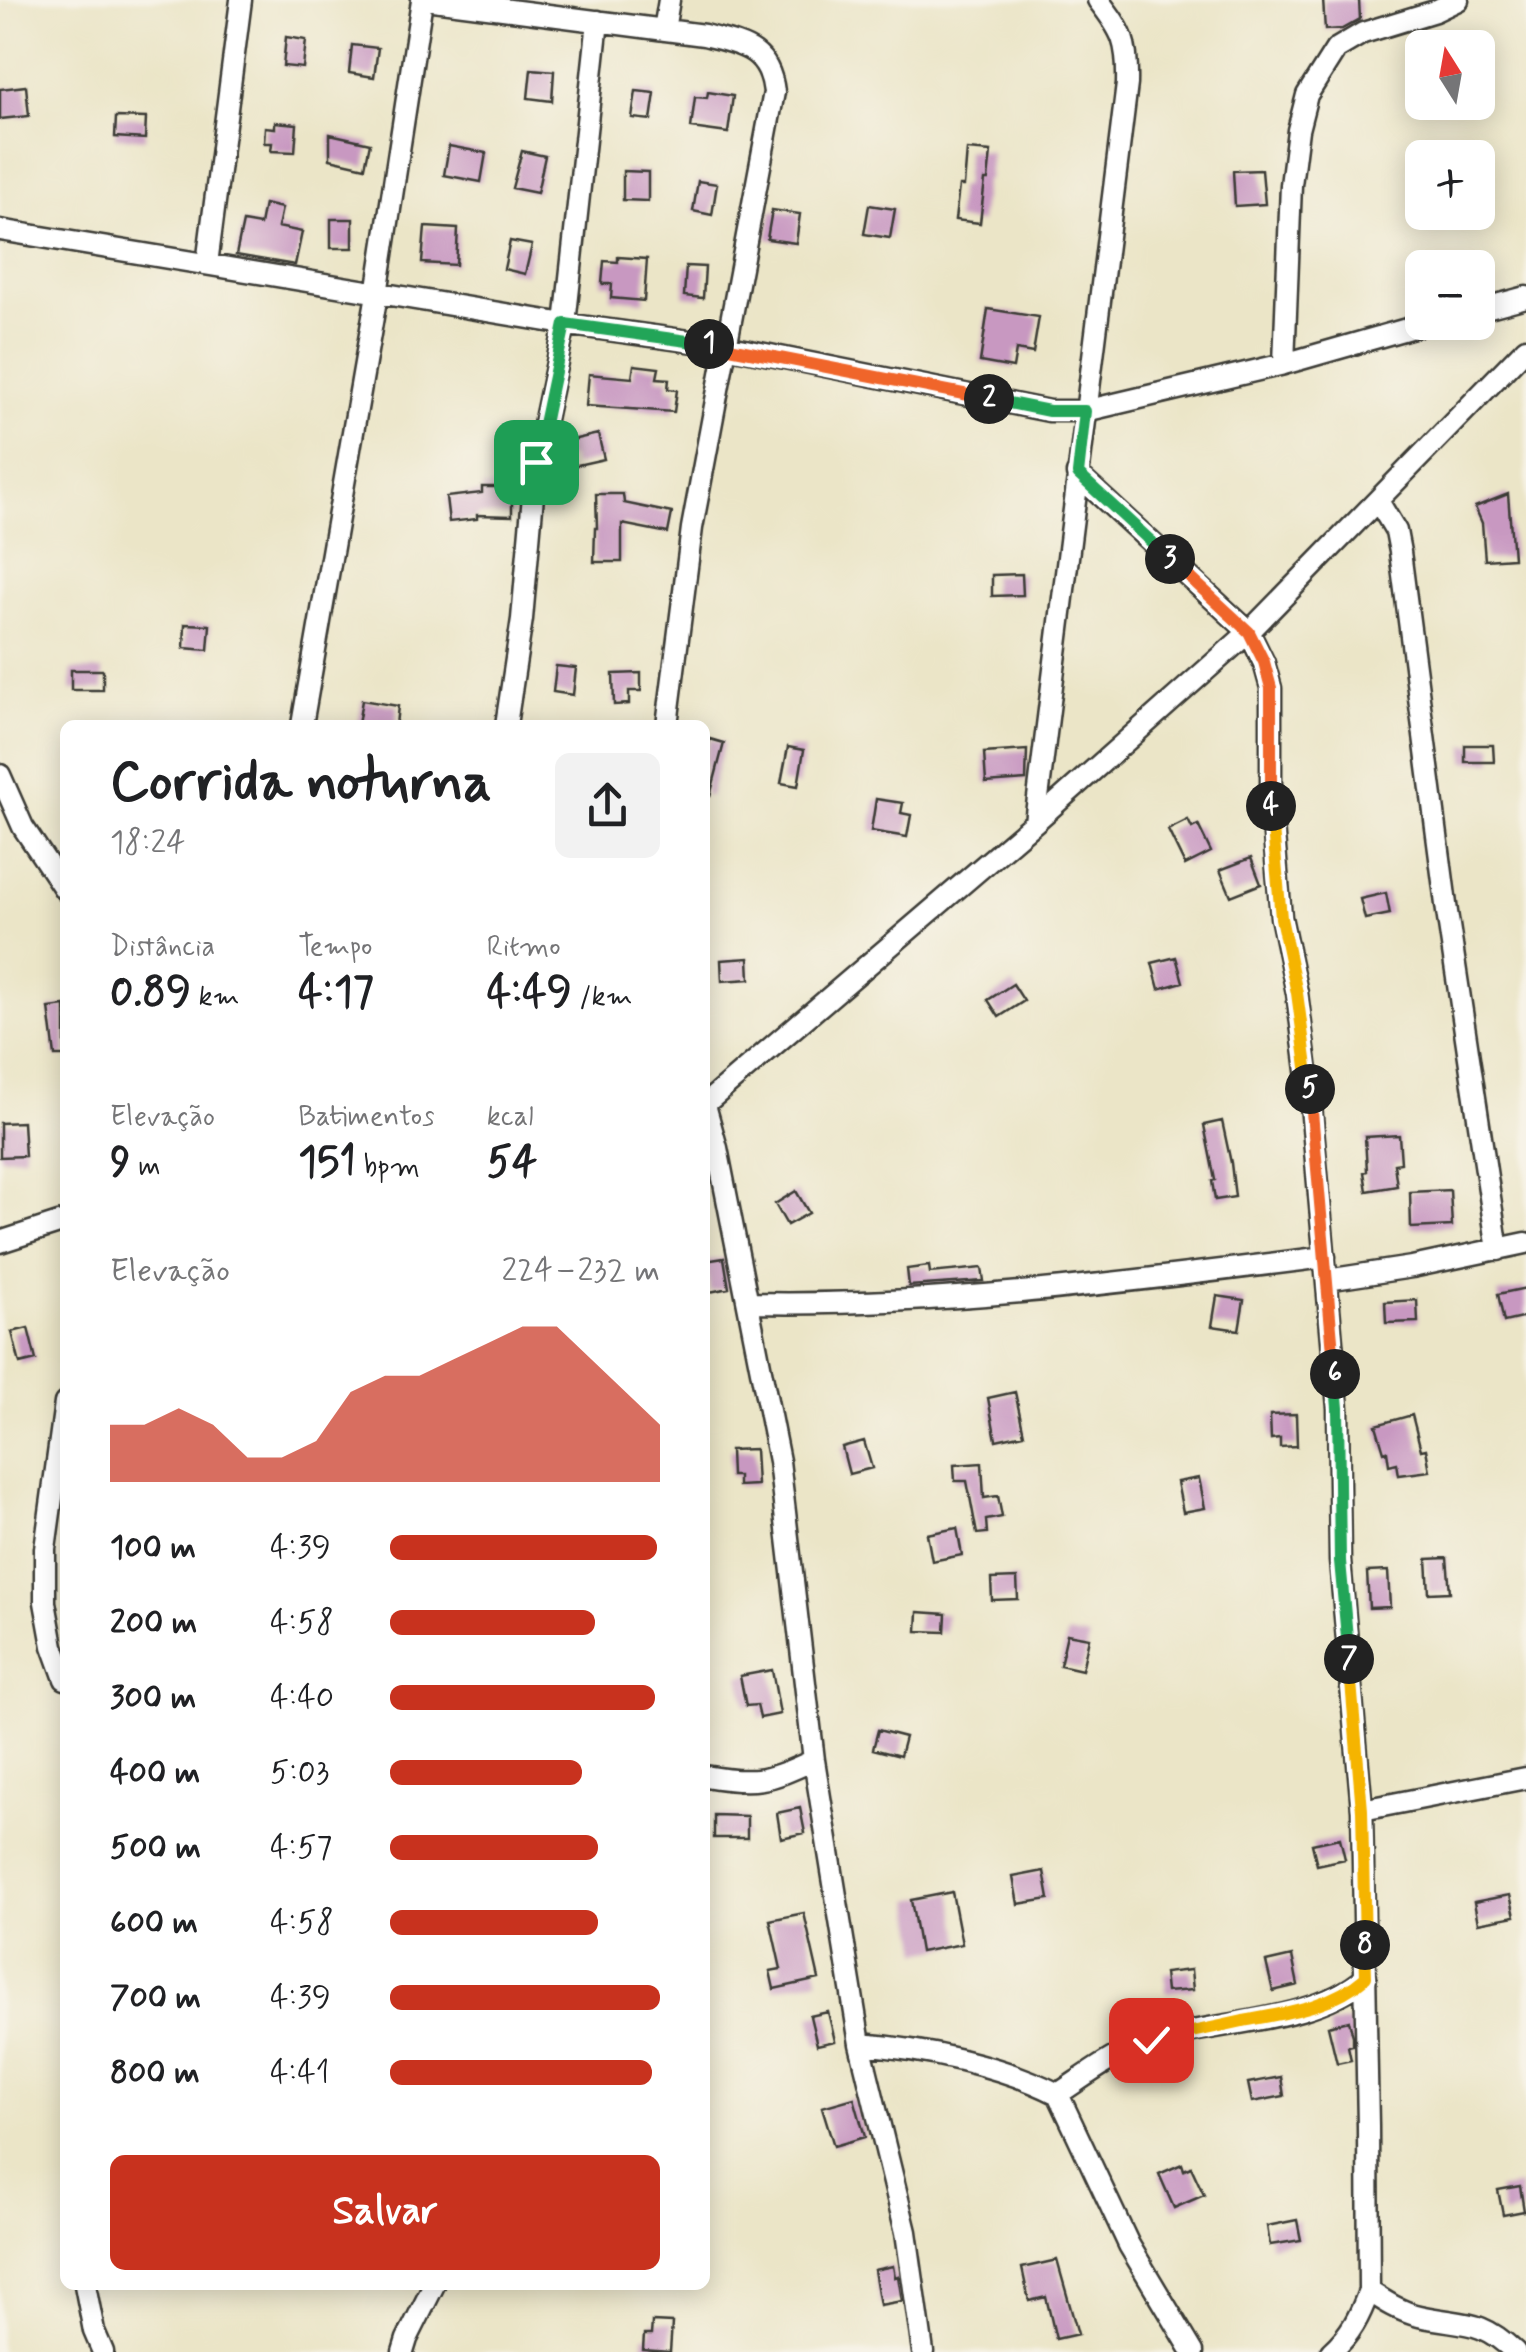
<!DOCTYPE html>
<html lang="pt">
<head>
<meta charset="utf-8">
<style>
	body { margin:0; font-family:Mynerve,sans-serif; background:#f2f2f2; color:#202124; height:100vh; display:flex; flex-direction:column; font-size:38px; white-space:nowrap }
	* { box-sizing:border-box; margin:0 }
	p { font-size:32px; color:#757577 }
	.icon { flex:none; width:55px; height:55px; fill:none; stroke:currentColor; stroke-width:2; stroke-linecap:round; stroke-linejoin:round }
	.map { position:relative; flex:1; overflow:hidden }
	.panel { position:absolute; left:60px; top:720px; width:650px; height:1570px; display:flex; flex-direction:column; background:#fff; border-radius:15px; box-shadow:0 5px 25px #0003 }
	.panel>* { flex:none }
	.needle { width:65px; rotate:349deg }
	.tools { position:absolute; left:1405px; top:30px; display:grid; gap:20px }
	.tools a { display:grid; place-items:center; width:90px; height:90px; border-radius:15px; background:#fff; box-shadow:0 5px 25px #0003; font-size:50px }
	.pin { position:absolute; display:grid; place-items:center; width:85px; height:85px; color:#fff; margin:-42px; border-radius:20px; box-shadow:0 5px 15px #0006 }
	.km { position:absolute; width:50px; height:50px; margin:-25px; border-radius:50%; background:#222; color:#fff; font-size:28px; line-height:50px; text-align:center }
	.round { display:grid; place-items:center; flex:none; width:105px; height:105px; border-radius:15px; background:#f2f2f2 }
	.head { display:flex; align-items:center; justify-content:space-between; height:170px; padding:0 50px }
	h1 { font-size:55px; font-weight:800; line-height:75px }
	.stats { display:grid; grid-template-columns:repeat(3,1fr); gap:15px; height:170px; padding:10px 50px }
	.stats div { display:grid; align-content:center }
	.stats b { font-size:42px; font-weight:800 }
	.stats small { font-size:28px; font-weight:400 }
	.stats p { font-size:28px }
	.chart { height:280px; padding:20px 50px }
	.chart p { display:flex; justify-content:space-between }
	.chart svg { width:100%; height:180px; margin-top:10px; fill:#c8321e; opacity:.7 }
	.button { display:flex; gap:20px; margin-top:auto; padding:20px 50px }
	.button a { flex:1; height:115px; border-radius:15px; background:#c8321e; color:#fff; font-size:40px; font-weight:800; line-height:115px; text-align:center }
	ul { padding:0 50px; list-style:none; font-size:32px }
	li { display:grid; grid-template-columns:160px 120px 1fr; align-items:center; height:75px }
	li i { height:25px; border-radius:12px; background:#c8321e }
	.map>svg:first-child { display:block }
	.building { fill:#c898c1 }
	.lines { fill:none; stroke-linecap:round; stroke-linejoin:round }
	.street-casing { stroke:#3b3a36; stroke-width:25 }
	.street { stroke:#fff; stroke-width:20 }
	.split-1-casing { stroke:#fff; stroke-width:20 }
	.split-2-casing { stroke:#fff; stroke-width:20 }
	.split-3-casing { stroke:#fff; stroke-width:20 }
	.split-4-casing { stroke:#fff; stroke-width:20 }
	.split-5-casing { stroke:#fff; stroke-width:20 }
	.split-6-casing { stroke:#fff; stroke-width:20 }
	.split-7-casing { stroke:#fff; stroke-width:20 }
	.split-8-casing { stroke:#fff; stroke-width:20 }
	.split-9-casing { stroke:#fff; stroke-width:20 }
	.split-1 { stroke:#22a559; stroke-width:12 }
	.split-2 { stroke:#f0652b; stroke-width:12 }
	.split-3 { stroke:#22a559; stroke-width:12 }
	.split-4 { stroke:#f0652b; stroke-width:12 }
	.split-5 { stroke:#f5b400; stroke-width:12 }
	.split-6 { stroke:#f0652b; stroke-width:12 }
	.split-7 { stroke:#22a559; stroke-width:12 }
	.split-8 { stroke:#f5b400; stroke-width:12 }
	.split-9 { stroke:#f5b400; stroke-width:12 }
</style>
</head>
<body>
<div class="map">
<svg width="1526" height="2352" viewBox="0 0 1526 2352">
	<rect width="100%" height="100%" fill="#f7f3e8"/>
	<filter id="ink" filterUnits="userSpaceOnUse"><feTurbulence type="fractalNoise" baseFrequency=".01" numOctaves="2"/><feDisplacementMap in="SourceGraphic" scale="20" xChannelSelector="R" yChannelSelector="G"/><feConvolveMatrix kernelMatrix="1 2 1 2 8 2 1 2 1" color-interpolation-filters="sRGB"/></filter>
	<filter id="wash" filterUnits="userSpaceOnUse"><feTurbulence type="fractalNoise" baseFrequency=".0048" numOctaves="4" result="noise"/><feDisplacementMap in="SourceGraphic" scale="40" xChannelSelector="R" yChannelSelector="G"/><feGaussianBlur stdDeviation="2.25" result="paint"/><feColorMatrix in="noise" values="0 0 0 0 0 0 0 0 0 0 0 0 0 0 0 0 0 1.4 0 .05"/><feComposite in="paint" operator="in"/></filter>
	<g filter="url(#wash)">
		<rect width="100%" height="100%" fill="#ebe5c7"/>
		<g id="blocks">
			<path class="building" d="M1323,0H1359L1360,19L1342,29L1325,30Z
				M286,37L306,40L303,68L283,66Z
				M352,45L378,48L374,77L349,73Z
				M531,69L554,71L552,101L528,98Z
				M26,86L29,116L0,119V89Z
				M636,91L655,93L651,120L632,118Z
				M708,92L733,96L728,133L691,128L695,97L707,98Z
				M116,117L146,118L145,139L115,137Z
				M275,122L297,124L295,152L271,151L272,143H264L265,127L275,128Z
				M330,134L370,143L365,167L330,159Z
				M449,146L486,153L481,182L444,175Z
				M967,150L991,152L988,180H985L980,223L955,220L959,186H964Z
				M522,151L545,156L537,193L512,188Z
				M1262,170L1265,204L1235,206L1233,171Z
				M623,171L648,172V201L623,200Z
				M698,181L717,184L712,215L693,211Z
				M264,204L282,208L278,227L302,232L295,265L236,255L243,222L260,225Z
				M869,205L895,209L890,238L864,234Z
				M772,210L800,214L796,243L767,239Z
				M331,219H353V248H331Z
				M425,227L458,229L456,265L422,263Z
				M510,241L532,245L525,274L504,269Z
				M618,257L647,259L644,301L611,298L612,284H602L604,261L618,262Z
				M686,266L705,267L703,298L684,296Z
				M988,309L1039,317L1033,353L1016,350L1013,368L980,362Z
				M634,365L659,368L657,378L669,379L668,389L677,390L674,412L586,406L589,374L632,378Z
				M598,434L604,459L573,466L571,457L566,458L563,442Z
				M482,487H512V516L477,515V519L449,522L446,497L482,493Z
				M596,494H623L624,503L672,513L668,533L622,524V562H594L595,528H597Z
				M1508,494L1513,558L1485,560L1482,523L1475,507Z
				M1022,574L1023,595L992,596V575Z
				M185,624L210,625L208,650L184,648Z
				M556,666L576,668L573,695L553,692Z
				M71,670H103V690H71Z
				M641,673V691H629V704L614,705L613,674Z
				M362,700L398,706L396,725H358Z
				M710,739L724,743L710,796H705V758Z
				M1465,745H1493L1494,762H1465Z
				M788,747L804,750L798,786L781,783Z
				M1027,750L1026,780L986,783L984,753Z
				M876,799L903,803L901,813L911,815L907,837L871,831Z
				M1188,820L1192,828L1198,825L1211,852L1185,865L1168,830Z
				M1251,858L1261,884L1231,896L1220,870Z
				M1386,893L1390,914L1365,919L1360,899Z
				M1176,957L1183,982L1159,989L1152,963Z
				M749,958L750,979L722,981L721,960Z
				M1013,984L1024,1001L999,1017L988,1000Z
				M65,1006V1056H55L49,1008Z
				M1222,1121L1231,1163L1235,1197L1215,1200L1212,1181L1215,1180L1204,1125Z
				M23,1122L25,1156L0,1157V1123Z
				M1399,1135L1401,1163L1394,1164L1397,1186L1367,1191L1364,1172L1367,1171L1365,1137Z
				M1450,1190L1452,1226L1411,1228L1410,1192Z
				M796,1191L809,1213L787,1225L775,1204Z
				M724,1258L729,1288L710,1292L705,1261Z
				M929,1266L930,1273L982,1268L984,1281L909,1286L907,1269Z
				M1526,1288V1317L1504,1322L1498,1294Z
				M1217,1296L1244,1300L1239,1330L1212,1326Z
				M1417,1300L1418,1322L1386,1323L1385,1302Z
				M28,1328L36,1360L20,1364L12,1332Z
				M1015,1392L1024,1434L996,1440L988,1398Z
				M1296,1414L1297,1446L1280,1447V1438L1271,1439L1270,1415Z
				M1412,1415L1421,1450L1426,1449L1430,1471L1399,1475L1397,1463L1389,1465L1387,1451L1384,1452L1376,1425Z
				M864,1441L872,1468L849,1474L842,1447Z
				M755,1449L757,1485L738,1486V1476H731L730,1450Z
				M982,1463L984,1498L998,1496L1002,1517L986,1520L987,1533L977,1534L967,1481H955L954,1465Z
				M1199,1478L1205,1508L1183,1512L1177,1482Z
				M957,1528L962,1555L932,1561L927,1534Z
				M1447,1558L1450,1592L1429,1593L1427,1559Z
				M1388,1571L1390,1607L1369,1608L1367,1572Z
				M1017,1578L1018,1599L992,1600L991,1579Z
				M918,1612L946,1614L945,1632L917,1631Z
				M1067,1634L1089,1638L1082,1670L1060,1665Z
				M772,1670L780,1714L760,1718L757,1705L746,1706L740,1676Z
				M878,1730L905,1737L900,1756L873,1749Z
				M800,1808L805,1833L781,1838L777,1813Z
				M714,1815L747,1816V1838H714Z
				M1340,1838L1345,1859L1317,1865L1312,1844Z
				M1044,1871L1049,1899L1018,1904L1013,1877Z
				M952,1892L962,1944L920,1952L911,1900Z
				M1510,1895L1515,1916L1478,1923L1474,1902Z
				M804,1913L819,1979L774,1989L770,1971L781,1969L770,1920Z
				M1292,1956L1298,1985L1273,1991L1266,1962Z
				M1191,1970L1193,1990L1166,1992L1164,1973Z
				M828,2012L835,2041L817,2045L810,2016Z
				M1349,2021L1353,2036V2045L1348,2046L1351,2060L1337,2063L1328,2026Z
				M1281,2077L1284,2096L1252,2102L1248,2083Z
				M854,2098L865,2137L834,2146L822,2107Z
				M1182,2164L1184,2170L1191,2167L1204,2195L1174,2208L1159,2174Z
				M1520,2186L1524,2211L1503,2215L1498,2190Z
				M1297,2220L1301,2240L1270,2245L1267,2226Z
				M1057,2260L1078,2334L1056,2339L1046,2297L1029,2301L1022,2268Z
				M893,2266L895,2277L898,2276L902,2301L880,2305L874,2270Z
				M652,2322L672,2323L670,2352L643,2350L644,2335H651Z"/>
		</g>
	</g>
	<g filter="url(#ink)">
		<use href="#blocks" fill-opacity="0" stroke="#3b3a36" stroke-width="2.5"/>
		<g class="lines">
			<defs>
				<path id="street" d="M433,0L704,35C742,45 769,48 774,92L692,528L667,725
					M664,30L669,0
					M0,230L565,324L725,346L1049,411H1085L1284,364L1431,322
					M207,264L241,0
					M1478,310L1526,297
					M1284,364L1291,185L1298,130L1307,95L1336,49L1363,33L1435,11L1458,0
					M1077,474L1249,632L1264,663L1271,688V802L1281,917L1297,993L1310,1094L1338,1408L1340,1561L1362,1810L1368,2126L1369,2291C1360,2316 1351,2334 1331,2352
					M1378,501L1396,531L1400,552L1447,912L1498,1250
					M302,725L377,294L422,0
					M506,725L522,619L536,462L565,324L598,21
					M0,775L23,827L65,890
					M1035,822L1127,84C1128,42 1123,32 1098,0
					M705,1104L1035,822L1249,632L1526,348
					M705,1105L717,1148L779,1461L814,1760L860,2044L906,2232L923,2352
					M0,1242L65,1221
					M1327,1280L1412,1267L1526,1243
					M749,1303C942,1307 1134,1281 1325,1257
					M65,1403L45,1549V1602L53,1646L65,1679
					M705,1776C756,1785 768,1781 814,1760
					M1362,1810L1526,1778
					M860,2044C923,2049 1001,2065 1058,2094L1129,2245L1193,2352
					M1058,2094C1087,2075 1118,2051 1152,2040C1217,2021 1314,2023 1366,1977
					M85,2285L94,2331L103,2352
					M1369,2291C1384,2301 1401,2312 1419,2316C1462,2326 1479,2317 1515,2352
					M403,2352L407,2339L434,2285"/>
			</defs>
			<use href="#street" class="street-casing"/>
			<use href="#street" class="street"/>
		</g>
	</g>
	<g class="lines" filter="url(#ink)">
		<defs>
			<path id="split-1" d="M536,462L565,324L709,344"/>
			<path id="split-2" d="M709,344L989,399"/>
			<path id="split-3" d="M989,399L1049,411H1085L1078,474L1170,559"/>
			<path id="split-4" d="M1170,559L1249,632L1264,662L1271,688V806"/>
			<path id="split-5" d="M1271,806L1281,918L1297,993L1310,1089"/>
			<path id="split-6" d="M1310,1089L1335,1374"/>
			<path id="split-7" d="M1335,1374L1338,1408L1340,1561L1349,1659"/>
			<path id="split-8" d="M1349,1659L1362,1810L1365,1945"/>
			<path id="split-9" d="M1151,2040C1182,2034 1212,2028 1243,2021C1286,2013 1332,2007 1366,1977L1365,1945"/>
		</defs>
		<use href="#split-1" class="split-1-casing"/>
		<use href="#split-2" class="split-2-casing"/>
		<use href="#split-3" class="split-3-casing"/>
		<use href="#split-4" class="split-4-casing"/>
		<use href="#split-5" class="split-5-casing"/>
		<use href="#split-6" class="split-6-casing"/>
		<use href="#split-7" class="split-7-casing"/>
		<use href="#split-8" class="split-8-casing"/>
		<use href="#split-9" class="split-9-casing"/>
		<use href="#split-1" class="split-1"/>
		<use href="#split-2" class="split-2"/>
		<use href="#split-3" class="split-3"/>
		<use href="#split-4" class="split-4"/>
		<use href="#split-5" class="split-5"/>
		<use href="#split-6" class="split-6"/>
		<use href="#split-7" class="split-7"/>
		<use href="#split-8" class="split-8"/>
		<use href="#split-9" class="split-9"/>
	</g>
</svg>
<div class="tools">
<a><svg class="needle" viewBox="-14 -14 28 28"><path d="M0-13l5 13h-10z" fill="#e53935"/><path d="M0 13l5-13h-10z" fill="#757577"/></svg></a>
<a>+</a>
<a>−</a>
</div>
<div class="pin" style="left:536px;top:462px;background:#1e9e55"><svg class="icon" aria-label="arrive" viewBox="0 0 24 24"><path d="M6 21V4h12l-3 4 3 4H6"/></svg></div>
<div class="pin" style="left:1151px;top:2040px;background:#d93025"><svg class="icon" aria-label="check" viewBox="0 0 24 24"><path d="M5 12l5 5 9-10"/></svg></div>
<b class="km" style="left:709px;top:344px">1</b>
<b class="km" style="left:989px;top:399px">2</b>
<b class="km" style="left:1170px;top:559px">3</b>
<b class="km" style="left:1271px;top:806px">4</b>
<b class="km" style="left:1310px;top:1089px">5</b>
<b class="km" style="left:1335px;top:1374px">6</b>
<b class="km" style="left:1349px;top:1659px">7</b>
<b class="km" style="left:1365px;top:1945px">8</b>
<section class="panel">
<div class="head"><div><h1>Corrida noturna</h1><p>18:24</p></div><a class="round"><svg class="icon" aria-label="share" viewBox="0 0 24 24"><path d="M12 15V3M7 8l5-5 5 5M5 13v7h14v-7"/></svg></a></div>
<div class="stats">
<div><p>Distância</p><b>0.89<small> km</small></b></div>
<div><p>Tempo</p><b>4:17</b></div>
<div><p>Ritmo</p><b>4:49<small> /km</small></b></div>
</div>
<div class="stats">
<div><p>Elevação</p><b>9<small> m</small></b></div>
<div><p>Batimentos</p><b>151<small> bpm</small></b></div>
<div><p>kcal</p><b>54</b></div>
</div>
<div class="chart"><p><span>Elevação</span>224–232 m</p>
<svg viewBox="0 0 160 44" preserveAspectRatio="none"><path d="M0 44V30L10 30L20 26L30 30L40 38L50 38L60 34L70 22L80 18L90 18L100 14L110 10L120 6L130 6L140 14L150 22L160 30V44z"/></svg>
</div>
<ul>
<li><b>100 m</b>4:39<i style="width:99%"></i></li>
<li><b>200 m</b>4:58<i style="width:76%"></i></li>
<li><b>300 m</b>4:40<i style="width:98%"></i></li>
<li><b>400 m</b>5:03<i style="width:71%"></i></li>
<li><b>500 m</b>4:57<i style="width:77%"></i></li>
<li><b>600 m</b>4:58<i style="width:77%"></i></li>
<li><b>700 m</b>4:39<i style="width:100%"></i></li>
<li><b>800 m</b>4:41<i style="width:97%"></i></li>
</ul>
<div class="button"><a>Salvar</a></div>
</section>
</div>
</body>
</html>
